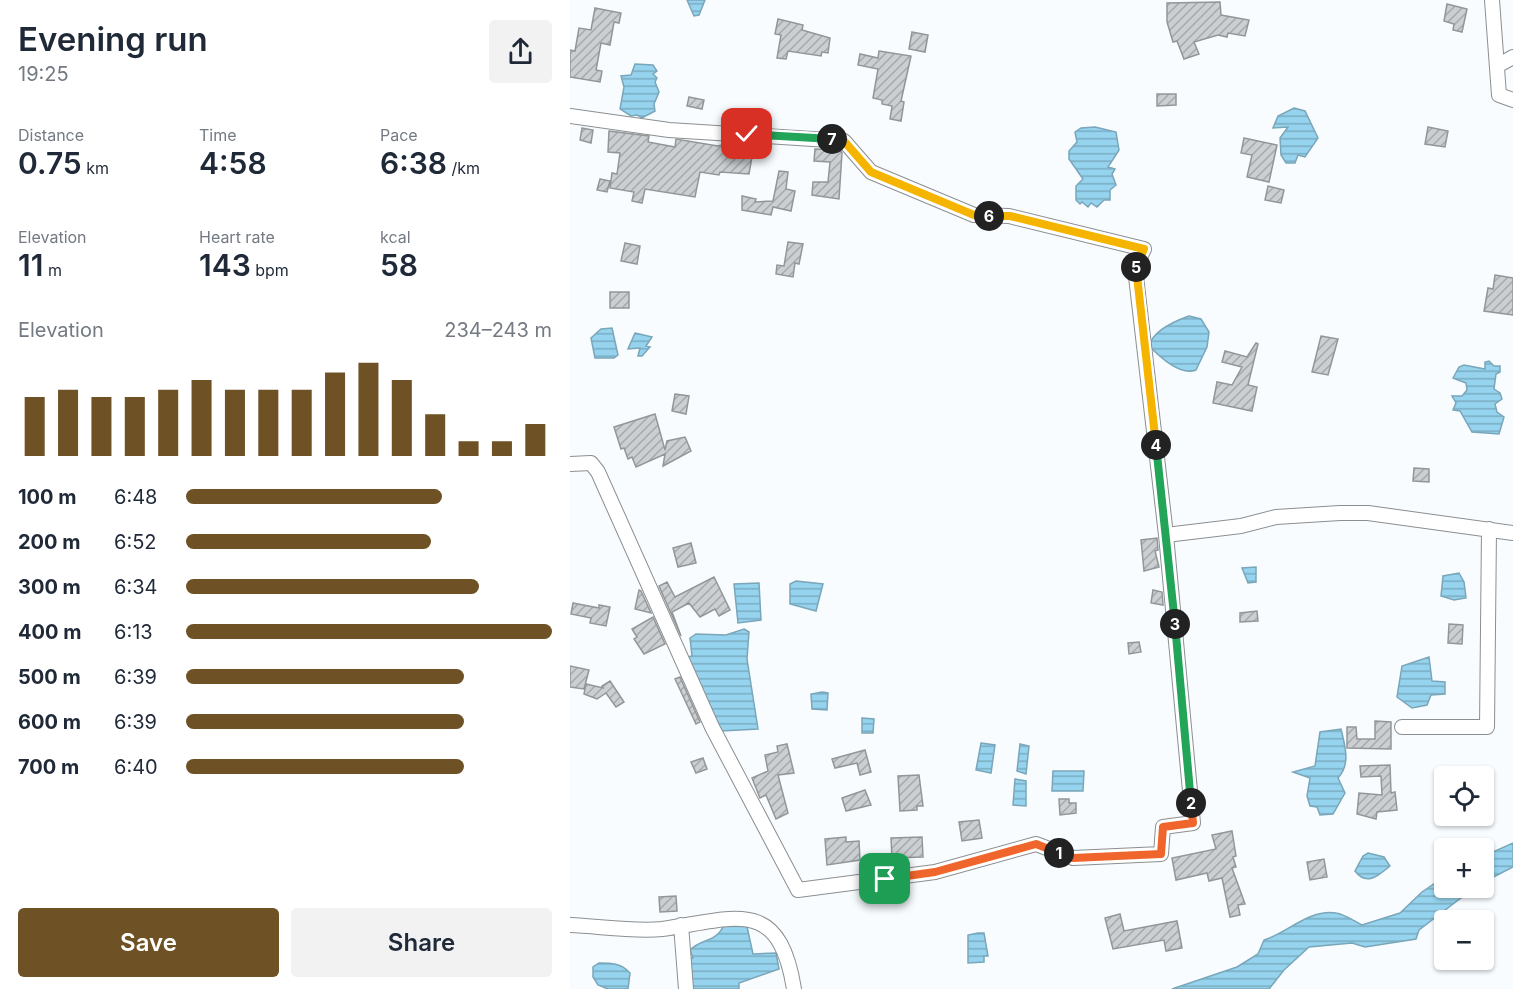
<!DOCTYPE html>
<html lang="en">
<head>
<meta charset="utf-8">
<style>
	body { margin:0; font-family:Inter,sans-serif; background:#f2f2f3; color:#1f2937; height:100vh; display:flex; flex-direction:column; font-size:22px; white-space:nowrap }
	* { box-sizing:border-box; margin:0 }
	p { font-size:20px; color:#747a83 }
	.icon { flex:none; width:33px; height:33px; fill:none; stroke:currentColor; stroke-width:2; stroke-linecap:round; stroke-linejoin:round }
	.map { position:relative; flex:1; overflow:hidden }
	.drawer { display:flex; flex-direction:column; background:#fff; width:570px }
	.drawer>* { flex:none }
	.controls { position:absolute; left:864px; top:766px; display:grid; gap:12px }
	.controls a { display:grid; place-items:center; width:60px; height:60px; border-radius:6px; background:#fff; box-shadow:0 2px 4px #0004; font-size:30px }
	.pin { position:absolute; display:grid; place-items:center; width:51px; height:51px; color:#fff; margin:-26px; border-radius:12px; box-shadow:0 3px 9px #0006 }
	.km { position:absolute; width:30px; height:30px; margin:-15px; border-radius:50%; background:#222; color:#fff; font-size:16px; line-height:30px; text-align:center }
	.round { display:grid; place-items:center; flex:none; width:63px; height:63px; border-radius:6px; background:#f2f2f3 }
	.headline { display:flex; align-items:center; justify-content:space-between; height:102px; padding:0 18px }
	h1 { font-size:33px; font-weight:600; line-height:45px }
	.figures { display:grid; grid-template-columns:repeat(3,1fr); gap:9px; height:102px; padding:6px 18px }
	.figures div { display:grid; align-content:center }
	.figures b { font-size:30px; font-weight:600 }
	.figures small { font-size:16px; font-weight:400 }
	.figures p { font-size:16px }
	.chart { height:168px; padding:12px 18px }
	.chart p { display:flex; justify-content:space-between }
	.chart svg { width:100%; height:108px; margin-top:6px; stroke:#6e5225; stroke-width:6 }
	.primary-button { display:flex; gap:12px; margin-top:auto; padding:12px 18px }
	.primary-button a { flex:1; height:69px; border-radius:6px; background:#6e5225; color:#fff; font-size:24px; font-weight:600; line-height:69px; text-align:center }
	.primary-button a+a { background:#f2f2f3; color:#1f2937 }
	ul { padding:0 18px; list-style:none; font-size:20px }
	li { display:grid; grid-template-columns:96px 72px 1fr; align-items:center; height:45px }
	li i { height:15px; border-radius:8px; background:#6e5225 }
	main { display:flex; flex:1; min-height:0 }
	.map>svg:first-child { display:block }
	.water { fill:url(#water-rules); stroke:#7aa6b9; stroke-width:1.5 }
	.building { fill:url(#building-hatch); stroke:#939698; stroke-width:1.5 }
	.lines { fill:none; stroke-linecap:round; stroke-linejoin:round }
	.minor-casing { stroke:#8c8f91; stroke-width:16 }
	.minor { stroke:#fff; stroke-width:14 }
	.split-1-casing { stroke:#fff; stroke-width:12 }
	.split-2-casing { stroke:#fff; stroke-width:12 }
	.split-3-casing { stroke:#fff; stroke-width:12 }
	.split-4-casing { stroke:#fff; stroke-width:12 }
	.split-5-casing { stroke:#fff; stroke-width:12 }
	.split-6-casing { stroke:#fff; stroke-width:12 }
	.split-7-casing { stroke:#fff; stroke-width:12 }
	.split-8-casing { stroke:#fff; stroke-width:12 }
	.split-1 { stroke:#f0652b; stroke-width:8 }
	.split-2 { stroke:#f0652b; stroke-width:8 }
	.split-3 { stroke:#22a559; stroke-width:8 }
	.split-4 { stroke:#22a559; stroke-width:8 }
	.split-5 { stroke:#f5b400; stroke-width:8 }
	.split-6 { stroke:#f5b400; stroke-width:8 }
	.split-7 { stroke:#f5b400; stroke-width:8 }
	.split-8 { stroke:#22a559; stroke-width:8 }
</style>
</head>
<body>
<main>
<section class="drawer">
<div class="headline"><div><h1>Evening run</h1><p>19:25</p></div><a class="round"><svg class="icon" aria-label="share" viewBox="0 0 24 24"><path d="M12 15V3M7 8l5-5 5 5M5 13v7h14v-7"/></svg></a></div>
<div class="figures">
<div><p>Distance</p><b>0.75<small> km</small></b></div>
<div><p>Time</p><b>4:58</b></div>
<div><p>Pace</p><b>6:38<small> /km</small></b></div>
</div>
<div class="figures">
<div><p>Elevation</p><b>11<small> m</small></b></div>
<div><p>Heart rate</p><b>143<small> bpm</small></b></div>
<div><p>kcal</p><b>58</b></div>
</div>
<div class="chart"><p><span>Elevation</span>234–243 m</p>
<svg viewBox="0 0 160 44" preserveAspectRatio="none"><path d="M5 44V20M15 44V17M25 44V20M35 44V20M45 44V17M55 44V13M65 44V17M75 44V17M85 44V17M95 44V10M105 44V6M115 44V13M125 44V27M135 44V38M145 44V38M155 44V31"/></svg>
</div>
<ul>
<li><b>100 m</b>6:48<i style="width:70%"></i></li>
<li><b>200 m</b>6:52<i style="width:67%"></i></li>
<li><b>300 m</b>6:34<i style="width:80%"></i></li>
<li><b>400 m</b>6:13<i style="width:100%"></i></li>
<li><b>500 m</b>6:39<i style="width:76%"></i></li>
<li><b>600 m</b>6:39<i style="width:76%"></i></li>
<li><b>700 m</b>6:40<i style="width:76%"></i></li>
</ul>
<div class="primary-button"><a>Save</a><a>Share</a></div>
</section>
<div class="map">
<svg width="943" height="989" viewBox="0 0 943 989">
	<defs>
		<pattern id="water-rules" width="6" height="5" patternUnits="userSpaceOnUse" patternTransform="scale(1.5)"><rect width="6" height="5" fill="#95d3ee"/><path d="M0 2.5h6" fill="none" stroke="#7bacc2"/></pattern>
		<pattern id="building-hatch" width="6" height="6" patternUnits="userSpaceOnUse" patternTransform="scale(1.5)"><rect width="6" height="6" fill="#cbcfd1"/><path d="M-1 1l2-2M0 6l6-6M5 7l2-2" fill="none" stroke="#a6a9ab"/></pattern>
	</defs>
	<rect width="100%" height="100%" fill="#f8fcfe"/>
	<path class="water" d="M117,0H135L129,15L124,16Z
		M65,64L83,65L87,71L83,74L87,78L85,82L89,92L84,104L85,111L72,118L67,115L61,116L50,109L54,87L51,76L61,75Z
		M724,108L735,111L748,138L735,157L728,155L725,163H716L711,155L710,138L718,127L703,128L708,116Z
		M525,127L546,132L549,150L538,167L545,169L542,174L546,185L540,190V200H534L527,207L521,203L518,207L512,202L510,204L506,200V186L513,179L499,159V151L507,142L505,132L511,128Z
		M619,316L631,319L639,332L637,347L626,370C610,376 590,357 579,346C583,330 605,321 619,316Z
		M42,328L48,355L44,358H25L21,338L31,329Z
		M65,333L82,337L76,346L80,347L72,356H68L70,348L58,349Z
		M919,361L924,366H930V372L926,374L924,389L930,393L932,399L925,404L927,412L934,417L929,434L902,432L890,411L883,410L886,403L882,396H892L897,390L896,383L883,378L889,367L894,365L915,369V362Z
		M686,567V582L678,583L672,568Z
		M889,573L894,582L896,598L884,600L871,596L873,576Z
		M226,581L253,584L246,611L220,604V584Z
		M189,583L191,620L168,623L164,584Z
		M174,629L179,632L177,659L188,729L151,731L117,657L122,656L120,638L126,634L156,635Z
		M859,657L862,681L875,682V694L861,695L857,705L842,708L827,697L832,666Z
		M252,692L258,693L257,710L242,709L241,694Z
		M292,718L304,719L303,733H292Z
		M771,729C775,746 781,764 768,778L775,793L763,814L750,815L747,807L740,806L737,796L740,778L723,772L745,766L750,732Z
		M411,743L425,745L421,773L406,770Z
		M450,744L459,746L456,774L447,771Z
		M483,771H514L513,791H482Z
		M445,779L456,781V806L443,805Z
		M943,843V867L914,882V856Z
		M798,853L814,857L820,866C809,875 797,887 785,871L793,856Z
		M874,877V888H904L849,930L846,939L795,947L782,943L739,947L714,970L699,989H602L667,967L688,954L694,940C717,933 739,909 766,913C774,914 784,921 792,925L830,913L852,892Z
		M176,922L183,954L206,953L209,969L169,983V989H122L119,958H123L120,950C132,938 146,943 154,925Z
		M408,933H414L418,956H414V962L398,963V935Z
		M29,963C41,963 51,963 60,973L58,989H38L28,985L23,977V967Z"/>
	<path class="building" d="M650,2L651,15L679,20L675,36L658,33L657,37L648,35L624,42L629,54L614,59L607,41L603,42L597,22V3Z
		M877,4L897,9L892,32L883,30L884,24L874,21Z
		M25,8L51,13L49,23L44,22L40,45L31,43L26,70L32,71L30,82L0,77V50L5,51L9,28L21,30Z
		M208,19L233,25L232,30L260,38L258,53L252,52L251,56L218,51L216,59L207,58L211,35L205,34Z
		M342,32L358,35L355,52L339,49Z
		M309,51L341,56L331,101L334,102L331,121L320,119L322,106L312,104V100L303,98L308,69L288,65L290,54L308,58Z
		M587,94H606V105L587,106Z
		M119,97L134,100L132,109L117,106Z
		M858,127L878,131L875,147L855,144Z
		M12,128L23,130L21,143L10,140Z
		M39,131L79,136L78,142L105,147L106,139L148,146L155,144L177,148V144L187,145L186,151H183L179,174L150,172L149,175L130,172L125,197L75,189L72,203L62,201L64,192L40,188L42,173L47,174L50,153L38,152Z
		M674,138L707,145L699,182L677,177L682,155L671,153Z
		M245,149L270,150L272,153L269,199L242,195L243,182H258L260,162L244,161Z
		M209,171L218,172L216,189L225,191L221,211L203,207L201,215L172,210V196L186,199L185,202L203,201Z
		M30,179L40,181L37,192L27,190Z
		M698,186L714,190L711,203L695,200Z
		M218,242L233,244L229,264L225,263L223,277L206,274L207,265L214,266Z
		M55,243L70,246L67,264L51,261Z
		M925,275L943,278V315L914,311L918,288L923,289Z
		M40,292H59V308H40Z
		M751,336L768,339L758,375L742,372Z
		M686,343L688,344L678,385L687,387L682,411L643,403L647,382L662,385L672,367L652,362L655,351L677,357Z
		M105,394L119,396L116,414L102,411Z
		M85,414L95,450L97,441L115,437L121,451L93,466L95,454L66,467L62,457L58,459L54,448L51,449L44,427Z
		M844,468L859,469V482L843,481Z
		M587,538L588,550L585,551L589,567L574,571L571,540Z
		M121,543L126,563L108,567L103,548Z
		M144,577L160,610L149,616L145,609L130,617L119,603L102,612L111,636L89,586L97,582L105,597Z
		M69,590L71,591L81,613L65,609Z
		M583,590L592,592L593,605L581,603Z
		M3,603L29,608V605L40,607L36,626L20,623L21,618L1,614Z
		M687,611L688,621L670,622V613Z
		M83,617L95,644L74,654L64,639L67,637L62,629Z
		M879,624L893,625L892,644L878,643Z
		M569,642L571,652L559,654L558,643Z
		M0,666L19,670L14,689L0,687Z
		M110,677L130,722L126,724L105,679Z
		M40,681L54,702L46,707L36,693L27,699L14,694L16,684L33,688L32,686Z
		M805,721L821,722V749L777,748V727H786L787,739H805Z
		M217,744L224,773L208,775L218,813L206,819L196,795L190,798L182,778L198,771L195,755L208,752L207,746Z
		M295,750L301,772L290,775L287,763L265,768L262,759Z
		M133,758L137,769L126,773L121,762Z
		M820,765L821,793L825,792L827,810L807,812L806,819L787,814L789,793L812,795L811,776L791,777L790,766Z
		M349,775L353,806H347V810L330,811L328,776Z
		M295,790L301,805L276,811L272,798Z
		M489,799H499V803H506V813L490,815Z
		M409,820L412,838L392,841L389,822Z
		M662,831L666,856L663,857L666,867L662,868L675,904L668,905L670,915L660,917L652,878L639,881L637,873L606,880L602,858L646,849L642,835Z
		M276,837V842L289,841L290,860L257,865L255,839Z
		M352,837L353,857L322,858L321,838Z
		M754,859L757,877L740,880L737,862Z
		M106,896L107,911L90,912L89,897Z
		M550,914L554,931L607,921L612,948L596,951L594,940L543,949L535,918Z"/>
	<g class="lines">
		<defs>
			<path id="minor" d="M922,0L929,95L943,100
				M927,66L943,57
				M0,116L99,130L274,141L301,172L404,215L439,216L574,249L565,268L596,535
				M0,464L21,463L28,472L142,727L228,890L365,872L466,844L503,858L591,854L593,827L623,823L596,535L671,526L706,517L770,513H798L943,533
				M832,727H917L919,529
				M0,925C28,926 64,932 92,929C164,919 209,895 224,989
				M111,925L116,989"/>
		</defs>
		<use href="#minor" class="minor-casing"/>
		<use href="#minor" class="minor"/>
	</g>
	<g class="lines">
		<defs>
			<path id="split-1" d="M315,879L365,872L466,844L489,853"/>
			<path id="split-2" d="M489,853L503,858L591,854L593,827L623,823L621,803"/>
			<path id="split-3" d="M605,624L621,803"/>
			<path id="split-4" d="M586,445L605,624"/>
			<path id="split-5" d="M566,267L586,445"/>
			<path id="split-6" d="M419,216H440L574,249L566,267"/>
			<path id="split-7" d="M262,139L274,141L301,172L404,215L419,216"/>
			<path id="split-8" d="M177,134L262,139"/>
		</defs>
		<use href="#split-1" class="split-1-casing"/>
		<use href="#split-2" class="split-2-casing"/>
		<use href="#split-3" class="split-3-casing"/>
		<use href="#split-4" class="split-4-casing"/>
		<use href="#split-5" class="split-5-casing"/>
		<use href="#split-6" class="split-6-casing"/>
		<use href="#split-7" class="split-7-casing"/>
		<use href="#split-8" class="split-8-casing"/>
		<use href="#split-1" class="split-1"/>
		<use href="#split-2" class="split-2"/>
		<use href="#split-3" class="split-3"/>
		<use href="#split-4" class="split-4"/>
		<use href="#split-5" class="split-5"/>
		<use href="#split-6" class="split-6"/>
		<use href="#split-7" class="split-7"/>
		<use href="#split-8" class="split-8"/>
	</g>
</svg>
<div class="controls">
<a><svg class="icon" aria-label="locate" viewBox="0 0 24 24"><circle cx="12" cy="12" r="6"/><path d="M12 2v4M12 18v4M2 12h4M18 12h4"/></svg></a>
<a>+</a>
<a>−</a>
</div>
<div class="pin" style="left:315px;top:879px;background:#1e9e55"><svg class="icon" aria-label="arrive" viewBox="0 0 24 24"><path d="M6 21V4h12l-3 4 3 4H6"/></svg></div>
<div class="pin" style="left:177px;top:134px;background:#d93025"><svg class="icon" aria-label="check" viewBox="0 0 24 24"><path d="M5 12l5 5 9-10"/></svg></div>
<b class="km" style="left:489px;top:853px">1</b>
<b class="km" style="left:621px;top:803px">2</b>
<b class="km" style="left:605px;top:624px">3</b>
<b class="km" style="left:586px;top:445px">4</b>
<b class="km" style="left:566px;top:267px">5</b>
<b class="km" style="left:419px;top:216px">6</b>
<b class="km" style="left:262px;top:139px">7</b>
</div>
</main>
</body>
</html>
